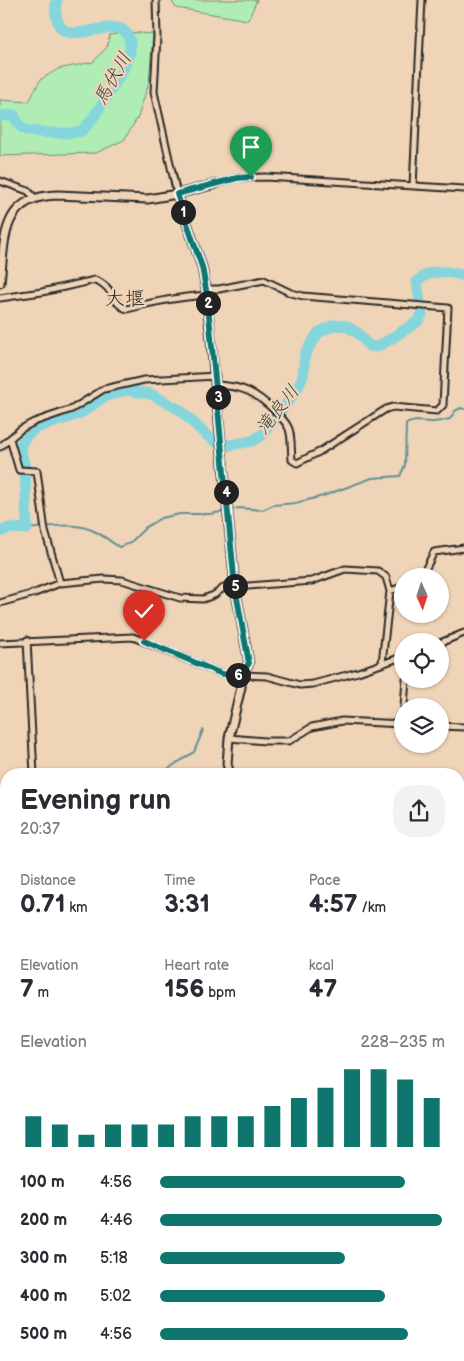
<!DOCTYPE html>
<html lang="en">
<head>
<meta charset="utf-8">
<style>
	body { margin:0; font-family:"Balsamiq Sans","Klee One",sans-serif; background:#f2f2f3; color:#2b2b33; height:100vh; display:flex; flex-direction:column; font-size:19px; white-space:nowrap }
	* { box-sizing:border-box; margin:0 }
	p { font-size:16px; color:#7c7c81 }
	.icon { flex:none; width:28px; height:28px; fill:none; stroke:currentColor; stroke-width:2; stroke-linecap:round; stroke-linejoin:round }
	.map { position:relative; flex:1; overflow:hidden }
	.side { position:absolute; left:0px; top:768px; width:465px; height:594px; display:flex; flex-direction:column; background:#fff; border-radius:20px 20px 0 0; box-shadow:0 1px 4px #0004 }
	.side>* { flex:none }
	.needle { width:32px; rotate:177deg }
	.controls { position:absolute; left:394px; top:568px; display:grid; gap:10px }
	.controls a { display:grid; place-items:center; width:55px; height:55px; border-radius:50%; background:#fff; box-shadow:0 1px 4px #0004; font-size:25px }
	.pin { position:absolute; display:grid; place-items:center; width:42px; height:42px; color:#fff; margin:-51px -21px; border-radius:50% 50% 50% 0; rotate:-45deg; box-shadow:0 0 5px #0007 }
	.pin .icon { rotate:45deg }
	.km { position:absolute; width:25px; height:25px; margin:-12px; border-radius:50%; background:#222; color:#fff; font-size:14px; line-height:25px; text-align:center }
	.round { display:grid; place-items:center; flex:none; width:52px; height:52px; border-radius:20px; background:#f2f2f3 }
	.summary { display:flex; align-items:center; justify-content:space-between; height:85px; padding:0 20px }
	h1 { font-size:28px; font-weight:700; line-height:38px }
	.figures { display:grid; grid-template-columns:repeat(3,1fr); gap:8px; height:85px; padding:5px 20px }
	.figures div { display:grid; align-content:center }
	.figures b { font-size:25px; font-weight:700 }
	.figures small { font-size:14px; font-weight:400 }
	.figures p { font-size:14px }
	.chart { height:140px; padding:10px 20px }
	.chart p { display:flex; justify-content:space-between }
	.chart svg { width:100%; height:90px; margin-top:5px; stroke:#0f766e; stroke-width:6 }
	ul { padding:0 20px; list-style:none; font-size:16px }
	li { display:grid; grid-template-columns:80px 60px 1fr; align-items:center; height:38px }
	li i { height:12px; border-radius:6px; background:#0f766e }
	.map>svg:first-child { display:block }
	.green { fill:#afedb4; stroke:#6d8c70 }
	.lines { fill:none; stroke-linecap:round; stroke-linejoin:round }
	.stream { stroke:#619295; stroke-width:2 }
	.river { stroke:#85d6dc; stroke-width:11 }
	.street-casing { stroke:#2b2b2b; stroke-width:9 }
	.secondary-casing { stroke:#2b2b2b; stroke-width:11 }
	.street { stroke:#f0d4b7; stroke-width:5 }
	.secondary { stroke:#f0d4b7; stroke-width:7 }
	.route-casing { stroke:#fff; stroke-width:10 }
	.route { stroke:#0f766e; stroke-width:6 }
	.labels { text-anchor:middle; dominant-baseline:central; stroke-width:4.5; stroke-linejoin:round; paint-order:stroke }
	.water-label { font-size:19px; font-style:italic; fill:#384546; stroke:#f0d4b7 }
	.quarter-label { font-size:20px; fill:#2b2b2b; stroke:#f0d4b7 }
</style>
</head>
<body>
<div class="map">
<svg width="464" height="1361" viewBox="0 0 464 1361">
	<rect width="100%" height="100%" fill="#f0d4b7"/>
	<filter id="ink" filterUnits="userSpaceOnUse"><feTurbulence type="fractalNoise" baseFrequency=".02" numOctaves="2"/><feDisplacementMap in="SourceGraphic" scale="10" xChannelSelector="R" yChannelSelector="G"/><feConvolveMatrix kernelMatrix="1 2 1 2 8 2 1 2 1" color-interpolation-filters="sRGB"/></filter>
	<g filter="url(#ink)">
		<path class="green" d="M171,0H257L248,20L176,8Z
			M126,32L153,34L149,82L138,117L124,140L96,153L0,156V100L29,102L40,80L58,69L93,62L107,47L110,35Z
			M459,815L464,816V885L459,883Z
			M29,1355H84L94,1361H35Z
			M385,1355H441L434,1361H390L383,1358Z"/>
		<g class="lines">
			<path class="stream" d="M231,510L239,508L263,510L273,505L296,503L323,496L372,478L400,476L405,465L406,424C416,419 422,422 432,422C438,422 444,420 450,419L455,411L461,408L464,409
				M27,529C48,527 76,521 96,532C104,536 111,542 119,547L130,543L146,527L161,518L180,514H210L226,511
				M160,774L194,752L203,730
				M0,824L6,822"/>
			<path class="river" d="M0,116L14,115C16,119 18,125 22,128C29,133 66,134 75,132C77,132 80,132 82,130C91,125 126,67 129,56C131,49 131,40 127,34C114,13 64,52 57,19C55,12 55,6 57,0
				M0,532L9,528L27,529L25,467L21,452V444L26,436L36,428L79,414L106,396L126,390L151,394L180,410L206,435L218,443L230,445L252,441L263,434L296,391L303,377L305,354L318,333L334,325L346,326L358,333L369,346L376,347L381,345L417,322L422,315L417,282C429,268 449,271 464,276
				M459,875L464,876
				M0,939L6,936
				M459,1101L464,1103
				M0,1316L6,1323
				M45,1355L52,1361"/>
			<defs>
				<path id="street" d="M156,0L157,37L154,92L177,194
					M0,181L28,191L35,198
					M216,184L237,178L266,177L464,189
					M413,186L422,0
					M206,289H219L264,280L291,293L303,296L448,308L443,405L437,411L393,407L386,409L319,452L297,463L292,460C291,450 292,438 289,429C286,421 280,417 275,411C255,392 243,386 216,385
					M0,298L42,292L95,280C115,287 111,304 127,309C155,301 178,297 207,295
					M10,439L19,470L37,471L45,531L60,583
					M0,447L21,429L34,422L72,409L104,389L144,380L216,376
					M422,576L434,552L464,548
					M235,587L312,581L345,569L378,571L386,577L390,591
					M0,603L35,593L60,583L104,579L122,580L180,598L203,599L214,595L234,580
					M27,640L34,774
					M0,643L133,637L222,674L267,676L300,685L313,684L358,672L402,657
					M440,643L464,633
					M382,663L390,591L402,587
					M404,706L406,679
					M440,726L464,727
					M229,738L265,741H289L312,727L342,721L402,724
					M0,796H6
					M459,799L464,794
					M0,874L6,873
					M459,943L464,939
					M0,1211L6,1214
					M459,1217L464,1218
					M329,1361L331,1355
					M459,1361L464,1323"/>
				<path id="secondary" d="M177,194L202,267L206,289L235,587L249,663L241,675V687L229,738L227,764L230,774
					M0,283C5,240 0,196 58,195L148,199L177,194L216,184
					M459,1014L464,1007
					M0,1083L6,1086
					M354,1355L382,1361"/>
			</defs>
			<use href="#street" class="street-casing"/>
			<use href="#secondary" class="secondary-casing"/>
			<use href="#street" class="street"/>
			<use href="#secondary" class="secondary"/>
		</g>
	</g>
	<g class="lines" filter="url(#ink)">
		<defs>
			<path id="route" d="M144,641L222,674L241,675L249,663L235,587L207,295L202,267L177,194L237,178L251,177"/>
		</defs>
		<use href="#route" class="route-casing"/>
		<use href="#route" class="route"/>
	</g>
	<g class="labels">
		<g class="water-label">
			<text transform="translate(113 79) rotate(-61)">馬伏川</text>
			<text transform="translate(278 410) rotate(-52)">滝良川</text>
		</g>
		<g class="quarter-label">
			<text x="125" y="299">大堰</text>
		</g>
	</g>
</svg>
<div class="controls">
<a><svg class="needle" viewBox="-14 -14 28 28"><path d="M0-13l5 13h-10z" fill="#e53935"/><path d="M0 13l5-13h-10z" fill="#7c7c81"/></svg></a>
<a><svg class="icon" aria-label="locate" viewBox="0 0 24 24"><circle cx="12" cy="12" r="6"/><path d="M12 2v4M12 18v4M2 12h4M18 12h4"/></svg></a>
<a><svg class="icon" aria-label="layers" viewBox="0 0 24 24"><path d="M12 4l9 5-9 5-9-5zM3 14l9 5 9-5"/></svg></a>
</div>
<div class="pin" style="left:251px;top:177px;background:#1e9e55"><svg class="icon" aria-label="arrive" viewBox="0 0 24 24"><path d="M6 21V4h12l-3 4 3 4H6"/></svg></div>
<div class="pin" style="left:144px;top:641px;background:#d93025"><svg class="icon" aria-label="check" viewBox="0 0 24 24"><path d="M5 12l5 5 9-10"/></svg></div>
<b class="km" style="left:183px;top:212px">1</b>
<b class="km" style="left:208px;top:303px">2</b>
<b class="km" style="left:218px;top:397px">3</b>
<b class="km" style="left:226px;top:492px">4</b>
<b class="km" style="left:235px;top:586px">5</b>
<b class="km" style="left:238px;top:675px">6</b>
<section class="side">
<div class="summary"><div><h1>Evening run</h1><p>20:37</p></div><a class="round"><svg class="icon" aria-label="share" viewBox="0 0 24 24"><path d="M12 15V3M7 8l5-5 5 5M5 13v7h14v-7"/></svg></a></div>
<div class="figures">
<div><p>Distance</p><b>0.71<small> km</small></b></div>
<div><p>Time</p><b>3:31</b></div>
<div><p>Pace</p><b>4:57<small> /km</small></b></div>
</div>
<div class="figures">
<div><p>Elevation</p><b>7<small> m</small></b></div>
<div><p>Heart rate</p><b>156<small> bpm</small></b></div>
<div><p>kcal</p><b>47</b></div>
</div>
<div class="chart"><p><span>Elevation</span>228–235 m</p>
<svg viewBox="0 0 160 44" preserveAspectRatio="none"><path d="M5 44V29M15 44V33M25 44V38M35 44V33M45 44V33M55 44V33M65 44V29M75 44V29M85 44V29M95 44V24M105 44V20M115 44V15M125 44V6M135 44V6M145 44V11M155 44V20"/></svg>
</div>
<ul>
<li><b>100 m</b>4:56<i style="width:86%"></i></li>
<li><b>200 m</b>4:46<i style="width:99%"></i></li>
<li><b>300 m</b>5:18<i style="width:65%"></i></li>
<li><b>400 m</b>5:02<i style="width:79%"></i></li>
<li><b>500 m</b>4:56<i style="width:87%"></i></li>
</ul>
</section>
</div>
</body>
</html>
